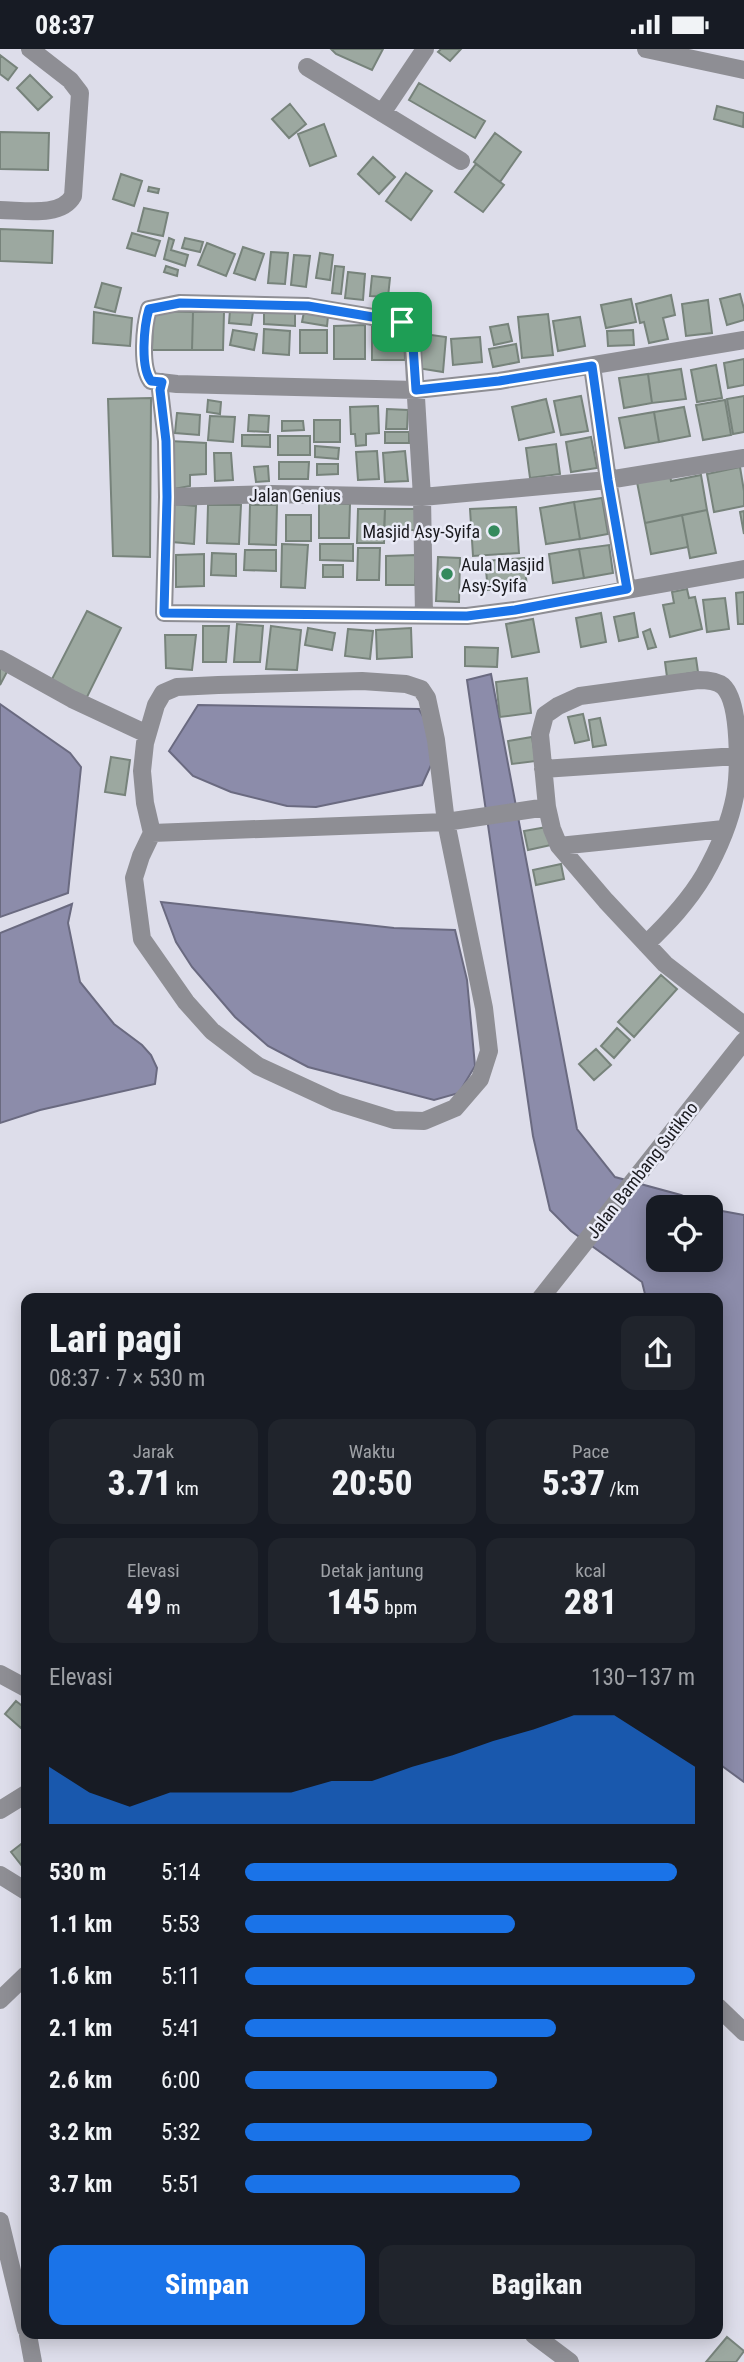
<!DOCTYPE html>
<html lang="id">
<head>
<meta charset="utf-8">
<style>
	body { margin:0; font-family:"Roboto Condensed",sans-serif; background:#20242c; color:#f1f3f6; height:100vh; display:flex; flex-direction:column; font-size:26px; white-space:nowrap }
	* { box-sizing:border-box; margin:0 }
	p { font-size:23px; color:#9ea1a6 }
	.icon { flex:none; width:38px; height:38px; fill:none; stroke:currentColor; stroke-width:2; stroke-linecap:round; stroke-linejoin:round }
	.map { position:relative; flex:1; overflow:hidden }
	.details { position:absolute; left:21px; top:1244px; width:702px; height:1046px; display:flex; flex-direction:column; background:#171b24; border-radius:14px; box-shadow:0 4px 18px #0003 }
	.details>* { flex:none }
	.fabs { position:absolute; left:646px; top:1146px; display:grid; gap:14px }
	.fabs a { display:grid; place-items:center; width:77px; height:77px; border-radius:14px; background:#171b24; box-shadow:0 4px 18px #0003; font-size:35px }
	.pin { position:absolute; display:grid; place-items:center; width:60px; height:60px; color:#fff; margin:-30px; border-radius:14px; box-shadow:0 4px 10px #0006 }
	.round { display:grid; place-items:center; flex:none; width:74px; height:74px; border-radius:14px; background:#20242c }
	.overview { display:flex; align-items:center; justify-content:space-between; height:119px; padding:0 28px }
	h1 { font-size:38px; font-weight:800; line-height:52px }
	.stats { display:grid; grid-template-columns:repeat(3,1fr); gap:10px; height:119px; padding:7px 28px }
	.stats div { display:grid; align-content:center; border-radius:14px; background:#20242c; text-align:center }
	.stats b { font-size:35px; font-weight:800 }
	.stats small { font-size:19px; font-weight:400 }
	.stats p { font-size:19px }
	.chart { height:196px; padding:14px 28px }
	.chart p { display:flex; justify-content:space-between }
	.chart svg { width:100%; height:126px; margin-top:7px; fill:#1a73e8; opacity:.7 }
	.button { display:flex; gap:14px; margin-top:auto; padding:14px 28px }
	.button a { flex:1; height:80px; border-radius:14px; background:#1a73e8; color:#fff; font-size:28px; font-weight:800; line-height:80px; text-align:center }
	.button a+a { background:#20242c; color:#f1f3f6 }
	ul { padding:0 28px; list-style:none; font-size:23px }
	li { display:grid; grid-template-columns:112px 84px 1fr; align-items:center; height:52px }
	li i { height:18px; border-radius:9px; background:#1a73e8 }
	.status { display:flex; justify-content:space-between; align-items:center; height:49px; padding:0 35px; background:#171b24; direction:ltr }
	.status svg { height:19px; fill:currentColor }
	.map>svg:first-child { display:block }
	.water { fill:#8c8caa; stroke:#6a6a80; stroke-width:2 }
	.building { fill:#9ca8a0; stroke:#77837b; stroke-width:2 }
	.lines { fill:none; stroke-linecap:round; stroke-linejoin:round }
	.minor { stroke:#8e8e94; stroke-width:18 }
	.route-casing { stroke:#fff; stroke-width:14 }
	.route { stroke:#1a73e8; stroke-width:9 }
	.poi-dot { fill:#348a5d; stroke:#eaebf7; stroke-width:2.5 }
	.labels { text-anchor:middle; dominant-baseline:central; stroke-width:5; stroke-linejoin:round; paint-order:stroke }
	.street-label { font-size:18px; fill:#1a1a1e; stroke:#eaebf7 }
	.poi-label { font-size:18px; fill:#1a1a1e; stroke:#eaebf7; text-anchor:end }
</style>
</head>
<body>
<div class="status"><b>08:37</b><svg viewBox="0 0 49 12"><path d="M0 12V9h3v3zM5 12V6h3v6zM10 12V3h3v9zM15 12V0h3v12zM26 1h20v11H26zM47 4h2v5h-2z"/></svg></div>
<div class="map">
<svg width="744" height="2313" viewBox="0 0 744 2313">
	<rect width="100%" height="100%" fill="#ddddea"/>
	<path class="water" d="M491,625L577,1080L615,1128L681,1146L708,1158H658V1211H710L711,1160L744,1166V1733L718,1714V1250L646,1249L642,1233L571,1182L550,1161L533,1087L467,631Z
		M0,655L70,704L81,718L68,844L0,868Z
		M198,656L419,660L426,673L432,714L422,736L316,758L287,757L231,743L193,727L169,702Z
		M161,853L394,879L455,881L467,931L475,1017L459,1044L434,1051L308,1018L268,997L235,968L192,918L176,893Z
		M72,855L68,874L80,933L114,975L142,996L151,1006L157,1019L155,1035L40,1061L0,1074V884Z"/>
	<path class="building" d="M331,0H383L372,21L336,5Z
		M441,0H461L450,12L438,3Z
		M0,6L17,19L8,31L0,25Z
		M30,26L52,48L38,61L17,39Z
		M419,34L485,72L475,89L409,51Z
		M290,55L306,75L289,89L272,70Z
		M717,57L744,64L743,78L714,70Z
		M324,75L336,107L310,117L298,85Z
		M0,83L49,84L48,121L0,120Z
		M495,84L521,103L500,133L474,113Z
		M373,108L395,128L379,145L358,125Z
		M476,115L504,136L483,163L455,143Z
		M406,124L432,142L411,171L386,152Z
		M121,125L142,132L134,157L113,150Z
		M149,138L159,140L158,144L148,142Z
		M144,159L168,164L163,187L138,182Z
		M0,180L53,182L52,214L0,212Z
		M132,184L160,192L155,207L127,199Z
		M169,189L174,191L171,201L188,206L185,217L164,210Z
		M185,189L203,193L200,203L182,199Z
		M207,194L235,205L226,227L198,216Z
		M243,198L264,205L255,231L234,224Z
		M271,203L288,204L285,235L268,234Z
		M320,204L333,206L330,231L316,229Z
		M294,206L310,207L306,238L291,236Z
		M166,217L178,221L177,227L164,223Z
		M335,217L344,218L341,245L332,244Z
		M348,223L365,225L363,251L345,249Z
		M372,227L390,229L388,248L370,247Z
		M102,234L121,239L115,263L95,258Z
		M740,245L744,260V271L727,276L720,250Z
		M671,246L675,266L663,269L668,290L649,294L644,273L640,274L636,255Z
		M631,250L636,273L606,279L601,256Z
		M708,251L712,284L686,287L682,255Z
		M230,261L253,263L251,276L229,274Z
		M264,261L295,262V277L264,275Z
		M153,262L193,263L192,301H152Z
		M94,263L132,269L130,297L93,294Z
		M193,263H224L223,301H192Z
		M304,263L328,267L327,277L302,273Z
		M548,265L553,306L522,309L518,268Z
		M580,268L585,297L558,302L553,272Z
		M508,275L512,292L494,296L490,278Z
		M365,276V310H334V277Z
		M404,277L405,311H372V278Z
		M264,280L290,282L289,306L263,304Z
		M233,281L257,285L254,301L230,296Z
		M300,281H327V304H300Z
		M633,281L634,296L608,297L607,282Z
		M417,284L446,288L443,323L417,319Z
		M480,288L482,313L453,316L451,290Z
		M516,295L519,313L493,318L489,300Z
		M744,310V336L728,339L724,314Z
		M716,316L722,349L697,353L691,321Z
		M681,320L686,350L652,354L648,325Z
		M648,325L652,354L624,359L619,329Z
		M581,347L588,382L561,386L554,352Z
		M744,347V383L733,385L727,350Z
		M151,349L150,508L113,507L108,350Z
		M546,350L554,383L519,391L512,358Z
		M208,351L221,353L220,365L207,363Z
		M725,351L731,386L703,391L696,356Z
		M378,357L379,384L366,385V396L356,397L355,385H351L350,358Z
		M684,358L690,387L659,393L654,363Z
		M387,360L408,361L407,380H386Z
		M654,363L659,393L625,399L619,369Z
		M177,364L200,366L199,386L175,384Z
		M249,366L269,367L268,383L248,382Z
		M210,367L235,368L233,393L208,391Z
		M314,371H340V393H314Z
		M282,372H303L304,381L282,382Z
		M385,383H409V394H385Z
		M242,386H270V398L242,397Z
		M278,387H310V406H278Z
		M591,388L597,419L571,423L566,393Z
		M170,392L206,394V425L190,426V437L174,440Z
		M556,395L560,425L530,429L526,399Z
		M315,397L339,399L338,410L315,408Z
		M377,402L379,430L358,431L356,403Z
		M405,402L408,432L385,433L383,404Z
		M214,404H231L233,431L215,432Z
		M279,413H309L308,430H279Z
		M317,415H338V425L317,426Z
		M268,417L269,432L256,433L254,418Z
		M740,418L744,442V457L714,463L707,425Z
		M669,422L671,432L701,426L707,461L645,474L636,428Z
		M602,449L608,485L580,490L574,453Z
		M574,453L580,490L546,495L540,459Z
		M319,454L350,455L349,489H319Z
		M174,455L196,457L194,495L172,493Z
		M208,456H241L239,495L207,494Z
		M250,456H277L276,496L249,495Z
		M516,458L519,504L473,507L470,460Z
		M358,460H385L384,494H357Z
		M385,460H418V481H384Z
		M707,461L716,504L690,509L682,466Z
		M744,462V485L740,463Z
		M286,466H311V492H286Z
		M682,466L688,498L651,505L645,474Z
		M282,495L308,496L305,539L281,538Z
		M320,495H353V512L320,511Z
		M609,496L613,524L584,529L579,500Z
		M358,499H380L379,531H357Z
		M579,500L584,529L553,534L549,505Z
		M245,501H276V522L244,521Z
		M212,504L236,505V527L211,526Z
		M204,505V537L176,538V506Z
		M416,506L415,536H386V507Z
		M438,508L460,509L459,553L436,552Z
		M524,509L527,538L488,541L485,512Z
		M323,516H343V528H323Z
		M687,540L689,549L695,548L702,580L670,588L663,556L674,554L672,543Z
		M744,543V575H738L736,544Z
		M725,549L729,580L707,583L703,551Z
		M87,562L121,579L86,650L51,632Z
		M601,564L606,593L581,598L576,569Z
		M634,564L638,588L619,592L614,568Z
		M533,570L539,603L512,608L506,575Z
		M237,575L263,577L260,613H234Z
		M203,577H229L226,613H203Z
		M271,577L301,581L297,621L266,620Z
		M308,579L335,584L332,601L305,596Z
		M411,579L412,608L377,610L376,581Z
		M348,580L373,582L370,610L345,607Z
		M650,580L656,598L648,600L643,583Z
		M165,586H196L192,621L166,619Z
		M465,598L498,599L497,618L465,617Z
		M696,609L698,623L667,628L665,613Z
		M0,614L9,619L0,636Z
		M527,629L531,664L500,668L496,633Z
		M583,665L589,691L575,694L568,668Z
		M600,669L606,696L593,698L589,671Z
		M532,688L536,712L512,715L508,692Z
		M111,708L130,711L125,746L105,743Z
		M547,778L551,796L528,801L524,782Z
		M561,815L564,830L536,836L533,821Z
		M661,926L677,940L634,988L618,973Z
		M617,979L630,991L614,1009L601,997Z
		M596,1000L611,1016L594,1031L579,1015Z
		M16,1652L26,1660V1673L21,1679L5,1665Z
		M25,1792L26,1793V1822L11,1803Z
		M727,2288L744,2302L736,2313H706Z"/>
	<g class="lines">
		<path class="minor" d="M646,0L744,21
			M307,18L461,112
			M382,64L425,0
			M0,161C22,161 61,169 73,147L80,44L70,31L30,0
			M592,317L608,431L627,540
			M162,333L160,341L166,392L167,448L164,564L467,567L515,561L744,520
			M167,448L271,445L422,448L608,431L744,409
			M424,566L422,448L412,282L403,273L308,257L179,254L149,260C144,277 140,318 151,332L177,335L416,341L499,332L744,291
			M0,610L72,650L147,685
			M543,720L737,707
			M152,784L145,754L142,722L145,694L156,656L163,644L177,638L218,636L362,632L406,635L421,640L427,649L436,691L446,773L484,959L489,1002L480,1030L455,1059L424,1072L394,1071L336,1053L258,1017L212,982L186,953L142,890L134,829L141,807L152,784L446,773L547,758
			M559,797L724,780
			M646,895C668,874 688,853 704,826C717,803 730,773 735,747C739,724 741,654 723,637C717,632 706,631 698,631L580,647L558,657L545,666L540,685L547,758L552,780L559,797L606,852L665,915L744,976
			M540,1250L744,992
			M0,1625L26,1639
			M0,1761L26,1745
			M0,1826L26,1842
			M0,1951L26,1926
			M718,1958L744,1983
			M0,2172L26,2280
			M28,2286L33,2313
			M534,2286L570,2313"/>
	</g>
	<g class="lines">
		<defs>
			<path id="route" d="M180,254L308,257L402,273L412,282L416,341L499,332L592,317L608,431L627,540L515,561L467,567L164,564L167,448L166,392L160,341L162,333L151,332C140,318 144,277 149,260Z"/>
		</defs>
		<use href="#route" class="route-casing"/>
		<use href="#route" class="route"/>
	</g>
	<g class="poi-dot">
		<circle cx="494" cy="482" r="7"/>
		<circle cx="447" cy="525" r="7"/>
	</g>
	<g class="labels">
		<g class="street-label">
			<text x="295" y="446">Jalan Genius</text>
			<text transform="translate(642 1121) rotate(-52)">Jalan Bambang Sutikno</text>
		</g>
		<g class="poi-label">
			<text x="480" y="482">Masjid Asy-Syifa</text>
			<text x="461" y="515" text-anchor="start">Aula Masjid<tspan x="461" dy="21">Asy-Syifa</tspan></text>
		</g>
	</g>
</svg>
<div class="fabs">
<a><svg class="icon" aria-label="locate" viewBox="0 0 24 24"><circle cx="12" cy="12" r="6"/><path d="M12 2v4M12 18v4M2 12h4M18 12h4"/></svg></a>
</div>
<div class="pin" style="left:402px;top:273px;background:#1e9e55"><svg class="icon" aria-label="arrive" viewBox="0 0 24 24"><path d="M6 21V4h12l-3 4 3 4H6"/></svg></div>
<section class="details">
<div class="overview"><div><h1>Lari pagi</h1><p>08:37 · 7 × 530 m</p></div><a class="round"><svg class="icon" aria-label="share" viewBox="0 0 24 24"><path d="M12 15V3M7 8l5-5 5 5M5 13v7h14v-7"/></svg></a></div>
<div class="stats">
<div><p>Jarak</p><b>3.71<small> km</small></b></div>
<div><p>Waktu</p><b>20:50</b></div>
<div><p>Pace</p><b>5:37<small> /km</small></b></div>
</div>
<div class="stats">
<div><p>Elevasi</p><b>49<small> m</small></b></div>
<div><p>Detak jantung</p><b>145<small> bpm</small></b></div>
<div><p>kcal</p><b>281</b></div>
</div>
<div class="chart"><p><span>Elevasi</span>130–137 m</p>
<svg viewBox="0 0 160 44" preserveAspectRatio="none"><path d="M0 44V24L10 33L20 38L30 33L40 33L50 33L60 33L70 29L80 29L90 24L100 20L110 15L120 11L130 6L140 6L150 15L160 24V44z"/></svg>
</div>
<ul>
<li><b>530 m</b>5:14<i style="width:96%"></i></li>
<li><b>1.1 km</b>5:53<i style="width:60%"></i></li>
<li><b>1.6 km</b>5:11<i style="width:100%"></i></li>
<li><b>2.1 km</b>5:41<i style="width:69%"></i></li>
<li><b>2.6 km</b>6:00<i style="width:56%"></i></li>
<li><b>3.2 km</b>5:32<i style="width:77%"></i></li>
<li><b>3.7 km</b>5:51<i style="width:61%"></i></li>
</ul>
<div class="button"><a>Simpan</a><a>Bagikan</a></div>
</section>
</div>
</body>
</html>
